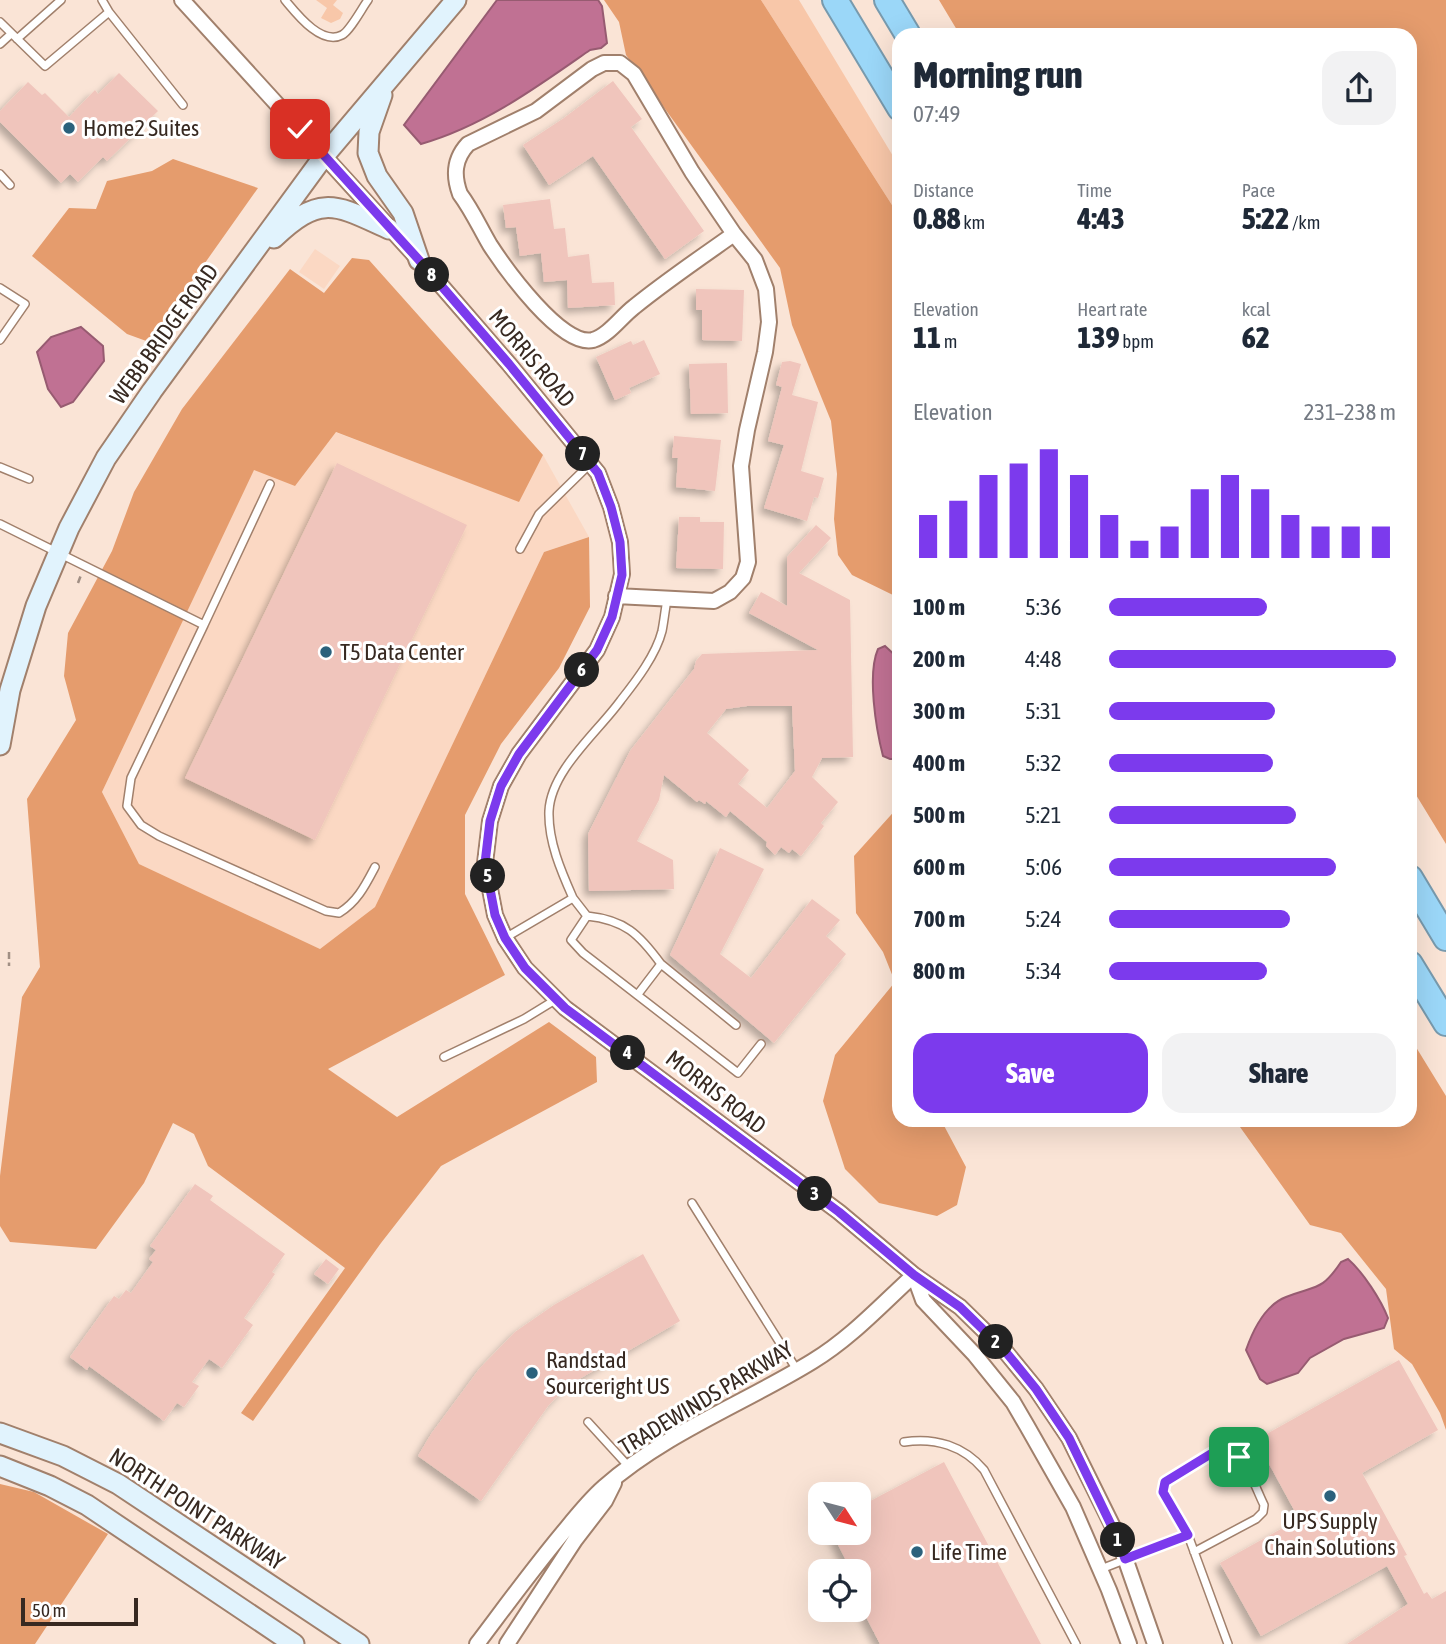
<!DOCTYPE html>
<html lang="en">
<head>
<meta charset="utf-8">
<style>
	body { margin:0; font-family:"Asap Condensed",sans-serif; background:#f2f2f3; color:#1f2937; height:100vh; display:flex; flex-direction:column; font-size:26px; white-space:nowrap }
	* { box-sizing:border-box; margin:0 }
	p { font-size:23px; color:#747a83 }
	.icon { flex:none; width:38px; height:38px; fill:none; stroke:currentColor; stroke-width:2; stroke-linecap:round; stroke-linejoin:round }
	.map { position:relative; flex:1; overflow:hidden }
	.side { position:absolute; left:892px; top:28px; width:525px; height:1099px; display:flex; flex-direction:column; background:#fff; border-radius:21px; box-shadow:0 7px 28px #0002 }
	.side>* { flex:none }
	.needle { width:46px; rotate:126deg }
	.buttons { position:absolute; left:808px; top:1482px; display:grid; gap:14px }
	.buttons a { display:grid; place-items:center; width:63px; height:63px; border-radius:14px; background:#fff; box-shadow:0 7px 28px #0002; font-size:35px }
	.scale { position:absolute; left:21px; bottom:18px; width:117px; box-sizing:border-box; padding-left:7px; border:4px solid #372921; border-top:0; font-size:19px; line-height:24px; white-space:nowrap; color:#372921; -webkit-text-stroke:5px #fff; paint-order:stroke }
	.pin { position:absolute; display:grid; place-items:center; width:60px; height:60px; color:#fff; margin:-30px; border-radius:14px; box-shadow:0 4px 10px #0006 }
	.km { position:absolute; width:35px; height:35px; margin:-18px; border-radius:50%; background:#222; color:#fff; font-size:19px; line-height:35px; text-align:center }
	.round { display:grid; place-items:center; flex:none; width:74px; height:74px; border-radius:21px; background:#f2f2f3 }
	.headline { display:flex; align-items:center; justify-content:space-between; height:119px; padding:0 21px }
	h1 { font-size:38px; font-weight:800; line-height:52px }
	.stats { display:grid; grid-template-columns:repeat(3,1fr); gap:10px; height:119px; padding:7px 21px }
	.stats div { display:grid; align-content:center }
	.stats b { font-size:30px; font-weight:800 }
	.stats small { font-size:19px; font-weight:400 }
	.stats p { font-size:19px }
	.chart { height:196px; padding:14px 21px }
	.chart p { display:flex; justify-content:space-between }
	.chart svg { width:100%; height:126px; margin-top:7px; stroke:#7c3aed; stroke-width:6 }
	.primary-button { display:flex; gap:14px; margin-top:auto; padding:14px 21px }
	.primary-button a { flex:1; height:80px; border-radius:21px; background:#7c3aed; color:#fff; font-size:28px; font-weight:800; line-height:80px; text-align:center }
	.primary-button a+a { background:#f2f2f3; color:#1f2937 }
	ul { padding:0 21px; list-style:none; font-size:23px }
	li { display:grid; grid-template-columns:112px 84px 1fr; align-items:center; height:52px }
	li i { height:18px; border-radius:9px; background:#7c3aed }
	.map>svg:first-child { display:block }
	.built { fill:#fbd8c3 }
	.green { fill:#f8c7a9 }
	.forest { fill:#e59c6d }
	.water { fill:#c07193; stroke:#975b71; stroke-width:2 }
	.building { fill:#f0c5bc; fill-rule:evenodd; filter:url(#shadow) }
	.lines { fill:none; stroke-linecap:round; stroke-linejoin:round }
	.lane-casing { stroke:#a1806c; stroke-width:10 }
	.street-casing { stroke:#a1806c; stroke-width:18 }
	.secondary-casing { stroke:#a1806c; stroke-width:23 }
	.highway-casing { stroke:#789aad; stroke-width:28 }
	.path { stroke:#a18f84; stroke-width:2.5; stroke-dasharray:7 3.5; stroke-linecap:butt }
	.lane { stroke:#fff; stroke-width:7 }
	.street { stroke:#fff; stroke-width:14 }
	.secondary { stroke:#e1f3fd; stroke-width:19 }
	.highway { stroke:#9bd7f8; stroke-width:24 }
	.route-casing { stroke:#fff; stroke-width:14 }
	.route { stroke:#7c3aed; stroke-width:9 }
	.poi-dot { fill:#2b617c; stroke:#fff; stroke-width:2.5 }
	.labels { text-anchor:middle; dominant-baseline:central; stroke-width:6; stroke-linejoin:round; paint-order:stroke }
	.poi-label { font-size:23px; fill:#372921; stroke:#fff; text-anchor:start }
	.street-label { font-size:23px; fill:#372921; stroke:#fff }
</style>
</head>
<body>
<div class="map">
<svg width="1446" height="1644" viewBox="0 0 1446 1644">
	<defs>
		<filter id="shadow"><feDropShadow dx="-5" dy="5" stdDeviation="3.5" flood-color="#0004"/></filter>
	</defs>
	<rect width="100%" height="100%" fill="#fae4d6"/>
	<path class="built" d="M315,249L340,266L324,289L299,272Z
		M335,432L518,501L543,455L589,537L544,552L375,907L320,949L139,864L102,792L254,469L295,485Z"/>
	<path class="green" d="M316,0H337L333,5L343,13L340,19L331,23L321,18L327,8Z
		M761,0H799L899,166V216Z"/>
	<path class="forest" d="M604,0H761L899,216V602L895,596L852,575L838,555L834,519L837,474L831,421L792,325L780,268L626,55L619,22Z
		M939,0H1446V844L1410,785V35H960Z
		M173,159L258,188L149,342L127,334L32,256L69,208L96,209L107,181L152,171Z
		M352,258L369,260L543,455L519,502L336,432L295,486L254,470L102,792L139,864L320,949L375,907L544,552L589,537L590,607L559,668L501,744L465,815V894L505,975L328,1069L397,1117L549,1022L596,1057L597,1082L441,1166L381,1243L253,1421L241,1413L345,1268L208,1166L194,1134L173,1123L144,1183L96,1249L10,1242L0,1226V1176L22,997L40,967L27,799L76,720L64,676L68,633L112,551L134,492L182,409L290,269L324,293Z
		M899,806L900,1120H941L966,1167L957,1205L937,1216L879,1203L845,1169L823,1101L835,1055L895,982L883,952L856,913L854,856Z
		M1411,1039L1446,1096V1430L1440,1413L1412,1364L1394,1349L1386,1289L1341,1233L1310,1225L1235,1120H1410Z
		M0,1484L34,1492L108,1534L35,1644H0Z"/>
	<path class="water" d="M497,0H598L602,6L607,43L601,48L590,50C537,87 484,126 421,144L404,125Z
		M81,327L103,346L104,361L73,402L61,407L48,389L37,352L51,337Z
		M885,646L899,659V759H890L883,756C876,729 867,674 878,649Z
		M1348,1259C1363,1272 1381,1300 1388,1318L1384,1328L1344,1339L1310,1358L1298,1373L1267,1384L1260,1379L1246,1350C1253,1330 1265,1305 1286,1297C1316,1285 1321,1292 1341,1262Z"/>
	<path class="building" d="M119,73L158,111L107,161L103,157L78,182L70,174L61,183L0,122V111L28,82L42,95L45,93L69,117L95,90L98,94Z
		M613,81L642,119L631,127L704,231L665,259L593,156L549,185L523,145L564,118Z
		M550,199L554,229L565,228L568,257L589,254L592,283L614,282L615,305L568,308L567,280L544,282L541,253L520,256L516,227L506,228L503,205Z
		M696,289L744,290L742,341L702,340V310H696Z
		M644,340L660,374L629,388L631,393L615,400L596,357L631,341L633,345Z
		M790,361L801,364L792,395L818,402L801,471L824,478L818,498L814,497L807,521L764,508L784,445L768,441L782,387L776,385L782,362Z
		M727,363L728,413L691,414L689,364Z
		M674,436L721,440L715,491L676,487L678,458H672Z
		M337,463L467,525L315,840L185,778Z
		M679,517H700V522H724L723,569L676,568Z
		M816,525L831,538L799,573L850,600L853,757L822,758L812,777L838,802L821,823L824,826L801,856L792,849L789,853L781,847L775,855L766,846L767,842L730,811L726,817L706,801L705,804L699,800L697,802L664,775L659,800L637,841L673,860L674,889L589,891L588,834L630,751L694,669L696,661L702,654L818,650L749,613L761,592L787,606V557ZM747,706H792L795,771L767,808L738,784L749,770L707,733L726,709Z
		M720,848L764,869L720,954L751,978L812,899L840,920L826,936L846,954L774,1043L670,955Z
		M195,1184L213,1196L210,1200L285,1254L272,1272L275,1274L244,1318L253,1325L222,1368L209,1359L192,1382L199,1386L184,1407L177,1403L164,1421L89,1366L87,1370L70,1357L114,1296L119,1299L126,1290L131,1293L153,1262L149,1259L156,1250L150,1246Z
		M643,1254L680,1321L567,1386L548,1406L481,1501L418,1456L431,1434L480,1368L515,1332L554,1305Z
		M326,1259L339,1269L328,1284L314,1274Z
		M1399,1360L1438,1430L1362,1473L1407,1555L1404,1556L1424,1594L1427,1592L1432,1599L1446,1591V1644H1347L1408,1604L1387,1566L1261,1636L1220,1563L1299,1519L1256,1440Z
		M944,1462L1041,1644H880L861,1607L869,1603L859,1585V1572H852L832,1533H859V1507Z"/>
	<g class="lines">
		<defs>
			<path id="lane" d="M102,0L109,12
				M285,0C296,13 321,46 342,35C350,31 362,8 368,0
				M0,22L45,66L109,12L183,105
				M17,39L61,0
				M0,44L11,34
				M0,174L10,185
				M0,288L25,304L0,340
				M0,467L29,479
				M0,524L204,625L131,778L127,806L141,825L159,836L326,911L339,913C357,902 365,886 375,867
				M520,549L539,514L590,464
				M204,625L270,484
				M573,898L587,916C625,920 639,934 661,964
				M587,916L571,940L583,953L738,1073L761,1044
				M505,938L573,898C561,871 548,841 549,811C551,770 598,732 621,700C636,681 656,655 662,631C664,621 665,610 667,600
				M638,994L661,964L736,1025
				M444,1057L524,1019L555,1000
				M692,1203L797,1370
				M588,1422L630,1468
				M904,1442C935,1437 964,1446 984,1470L1076,1644
				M1188,1535L1163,1492L1165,1482L1222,1446C1244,1450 1255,1487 1264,1505L1263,1512L1256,1519L1194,1552
				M1101,1569L1188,1535L1228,1644"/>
			<path id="street" d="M182,0L419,260L509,364L598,473L611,507L620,542L622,574L612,617L597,650L519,754L501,786L490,821L485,863L495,915L505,938L525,968L565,1008L839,1212L914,1275L960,1307L1005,1351L1036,1389L1069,1438L1117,1535L1155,1644
				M616,596L714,601L730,592L743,578L748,562L741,466L747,430L765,352L769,322L766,289L755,260L734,234L692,172L634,74L620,63H604L592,69L536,111L468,144C454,159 453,175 460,194C472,210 480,228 490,245C505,268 562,348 593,340C609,335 621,317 634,307C666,281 700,258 734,234
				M914,1275L923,1300L975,1355L1013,1402L1027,1426L1073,1507L1109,1590L1129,1644
				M477,1644C505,1607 532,1570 561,1535C575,1518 588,1501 604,1487C665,1433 745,1403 813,1361C851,1338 882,1304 914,1275
				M507,1644L575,1540L605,1501L614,1483"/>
			<path id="secondary" d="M382,95L369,132L368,153L377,176L403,213L419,260
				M274,238C321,193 336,205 389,229
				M0,745L10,690L36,606L69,528L106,458L152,391L324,156L456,0
				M0,1433L63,1456L118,1484L359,1644
				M0,1466L50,1486L87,1505L294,1644"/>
			<path id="highway" d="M835,0L900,108
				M887,0L908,35
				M1410,878L1446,938
				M1410,964L1446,1023"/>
		</defs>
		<use href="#lane" class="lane-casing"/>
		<use href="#street" class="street-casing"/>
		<use href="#secondary" class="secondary-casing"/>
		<use href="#highway" class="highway-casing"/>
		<path class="path" d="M78,583L81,575
			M9,952V966"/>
		<use href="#lane" class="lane"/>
		<use href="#street" class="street"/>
		<use href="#secondary" class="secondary"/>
		<use href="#highway" class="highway"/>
	</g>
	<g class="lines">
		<defs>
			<path id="route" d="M300,129L419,260L509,364L598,473L611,507L620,542L622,575L612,617L597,650L519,754L501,786L490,821L485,863L495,915L505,938L525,968L565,1008L839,1212L914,1275L960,1307L1005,1351L1036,1389L1069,1438L1116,1535L1125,1559L1188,1535L1163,1492L1165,1482L1222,1447L1231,1448L1239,1457"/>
		</defs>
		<use href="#route" class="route-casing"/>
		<use href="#route" class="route"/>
	</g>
	<g class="poi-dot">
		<circle cx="69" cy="128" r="7"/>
		<circle cx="326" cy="652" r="7"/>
		<circle cx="532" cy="1373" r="7"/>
		<circle cx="1330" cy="1496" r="7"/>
		<circle cx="917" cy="1552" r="7"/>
	</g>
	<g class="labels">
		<g class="poi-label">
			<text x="83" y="128">Home2 Suites</text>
			<text x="340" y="652">T5 Data Center</text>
			<text x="546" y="1360">Randstad<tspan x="546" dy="26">Sourceright US</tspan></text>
			<text x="1330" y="1521" text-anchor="middle">UPS Supply<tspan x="1330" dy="26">Chain Solutions</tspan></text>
			<text x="931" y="1552">Life Time</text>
		</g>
		<g class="street-label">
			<text transform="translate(164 334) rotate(-54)">WEBB BRIDGE ROAD</text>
			<text transform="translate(532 358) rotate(50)">MORRIS ROAD</text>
			<text transform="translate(716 1092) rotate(38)">MORRIS ROAD</text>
			<text transform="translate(706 1398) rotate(-31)">TRADEWINDS PARKWAY</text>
			<text transform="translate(197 1509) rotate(33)">NORTH POINT PARKWAY</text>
		</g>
	</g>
</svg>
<div class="buttons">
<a><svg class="needle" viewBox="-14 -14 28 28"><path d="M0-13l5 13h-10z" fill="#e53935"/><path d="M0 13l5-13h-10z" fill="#747a83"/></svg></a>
<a><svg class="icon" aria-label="locate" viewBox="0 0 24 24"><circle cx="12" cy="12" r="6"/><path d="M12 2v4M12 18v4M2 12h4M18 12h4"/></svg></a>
</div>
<div class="scale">50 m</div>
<div class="pin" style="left:1239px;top:1457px;background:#1e9e55"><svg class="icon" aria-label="arrive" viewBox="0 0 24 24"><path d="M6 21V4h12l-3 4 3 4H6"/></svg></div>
<div class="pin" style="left:300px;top:129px;background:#d93025"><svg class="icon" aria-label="check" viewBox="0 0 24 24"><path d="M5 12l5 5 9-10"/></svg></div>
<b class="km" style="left:1118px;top:1540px">1</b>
<b class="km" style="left:996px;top:1342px">2</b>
<b class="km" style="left:815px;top:1194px">3</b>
<b class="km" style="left:628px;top:1053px">4</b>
<b class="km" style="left:488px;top:876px">5</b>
<b class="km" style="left:582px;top:670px">6</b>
<b class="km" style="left:583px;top:454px">7</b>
<b class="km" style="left:432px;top:275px">8</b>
<section class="side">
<div class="headline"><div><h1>Morning run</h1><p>07:49</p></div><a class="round"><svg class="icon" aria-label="share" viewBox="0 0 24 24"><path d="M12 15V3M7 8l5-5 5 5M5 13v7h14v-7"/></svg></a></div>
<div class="stats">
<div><p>Distance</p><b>0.88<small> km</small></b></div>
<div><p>Time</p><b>4:43</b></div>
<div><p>Pace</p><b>5:22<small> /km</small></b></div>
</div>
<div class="stats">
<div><p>Elevation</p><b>11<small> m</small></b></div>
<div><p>Heart rate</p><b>139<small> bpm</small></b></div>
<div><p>kcal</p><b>62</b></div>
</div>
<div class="chart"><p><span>Elevation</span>231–238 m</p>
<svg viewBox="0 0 160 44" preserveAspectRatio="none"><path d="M5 44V29M15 44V24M25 44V15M35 44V11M45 44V6M55 44V15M65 44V29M75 44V38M85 44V33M95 44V20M105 44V15M115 44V20M125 44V29M135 44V33M145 44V33M155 44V33"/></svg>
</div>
<ul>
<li><b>100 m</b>5:36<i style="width:55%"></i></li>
<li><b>200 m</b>4:48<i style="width:100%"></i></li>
<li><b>300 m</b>5:31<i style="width:58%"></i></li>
<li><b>400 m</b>5:32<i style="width:57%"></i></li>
<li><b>500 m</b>5:21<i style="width:65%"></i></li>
<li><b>600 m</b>5:06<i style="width:79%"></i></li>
<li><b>700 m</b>5:24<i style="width:63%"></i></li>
<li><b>800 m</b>5:34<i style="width:55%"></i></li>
</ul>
<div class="primary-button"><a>Save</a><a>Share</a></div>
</section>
</div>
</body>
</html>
